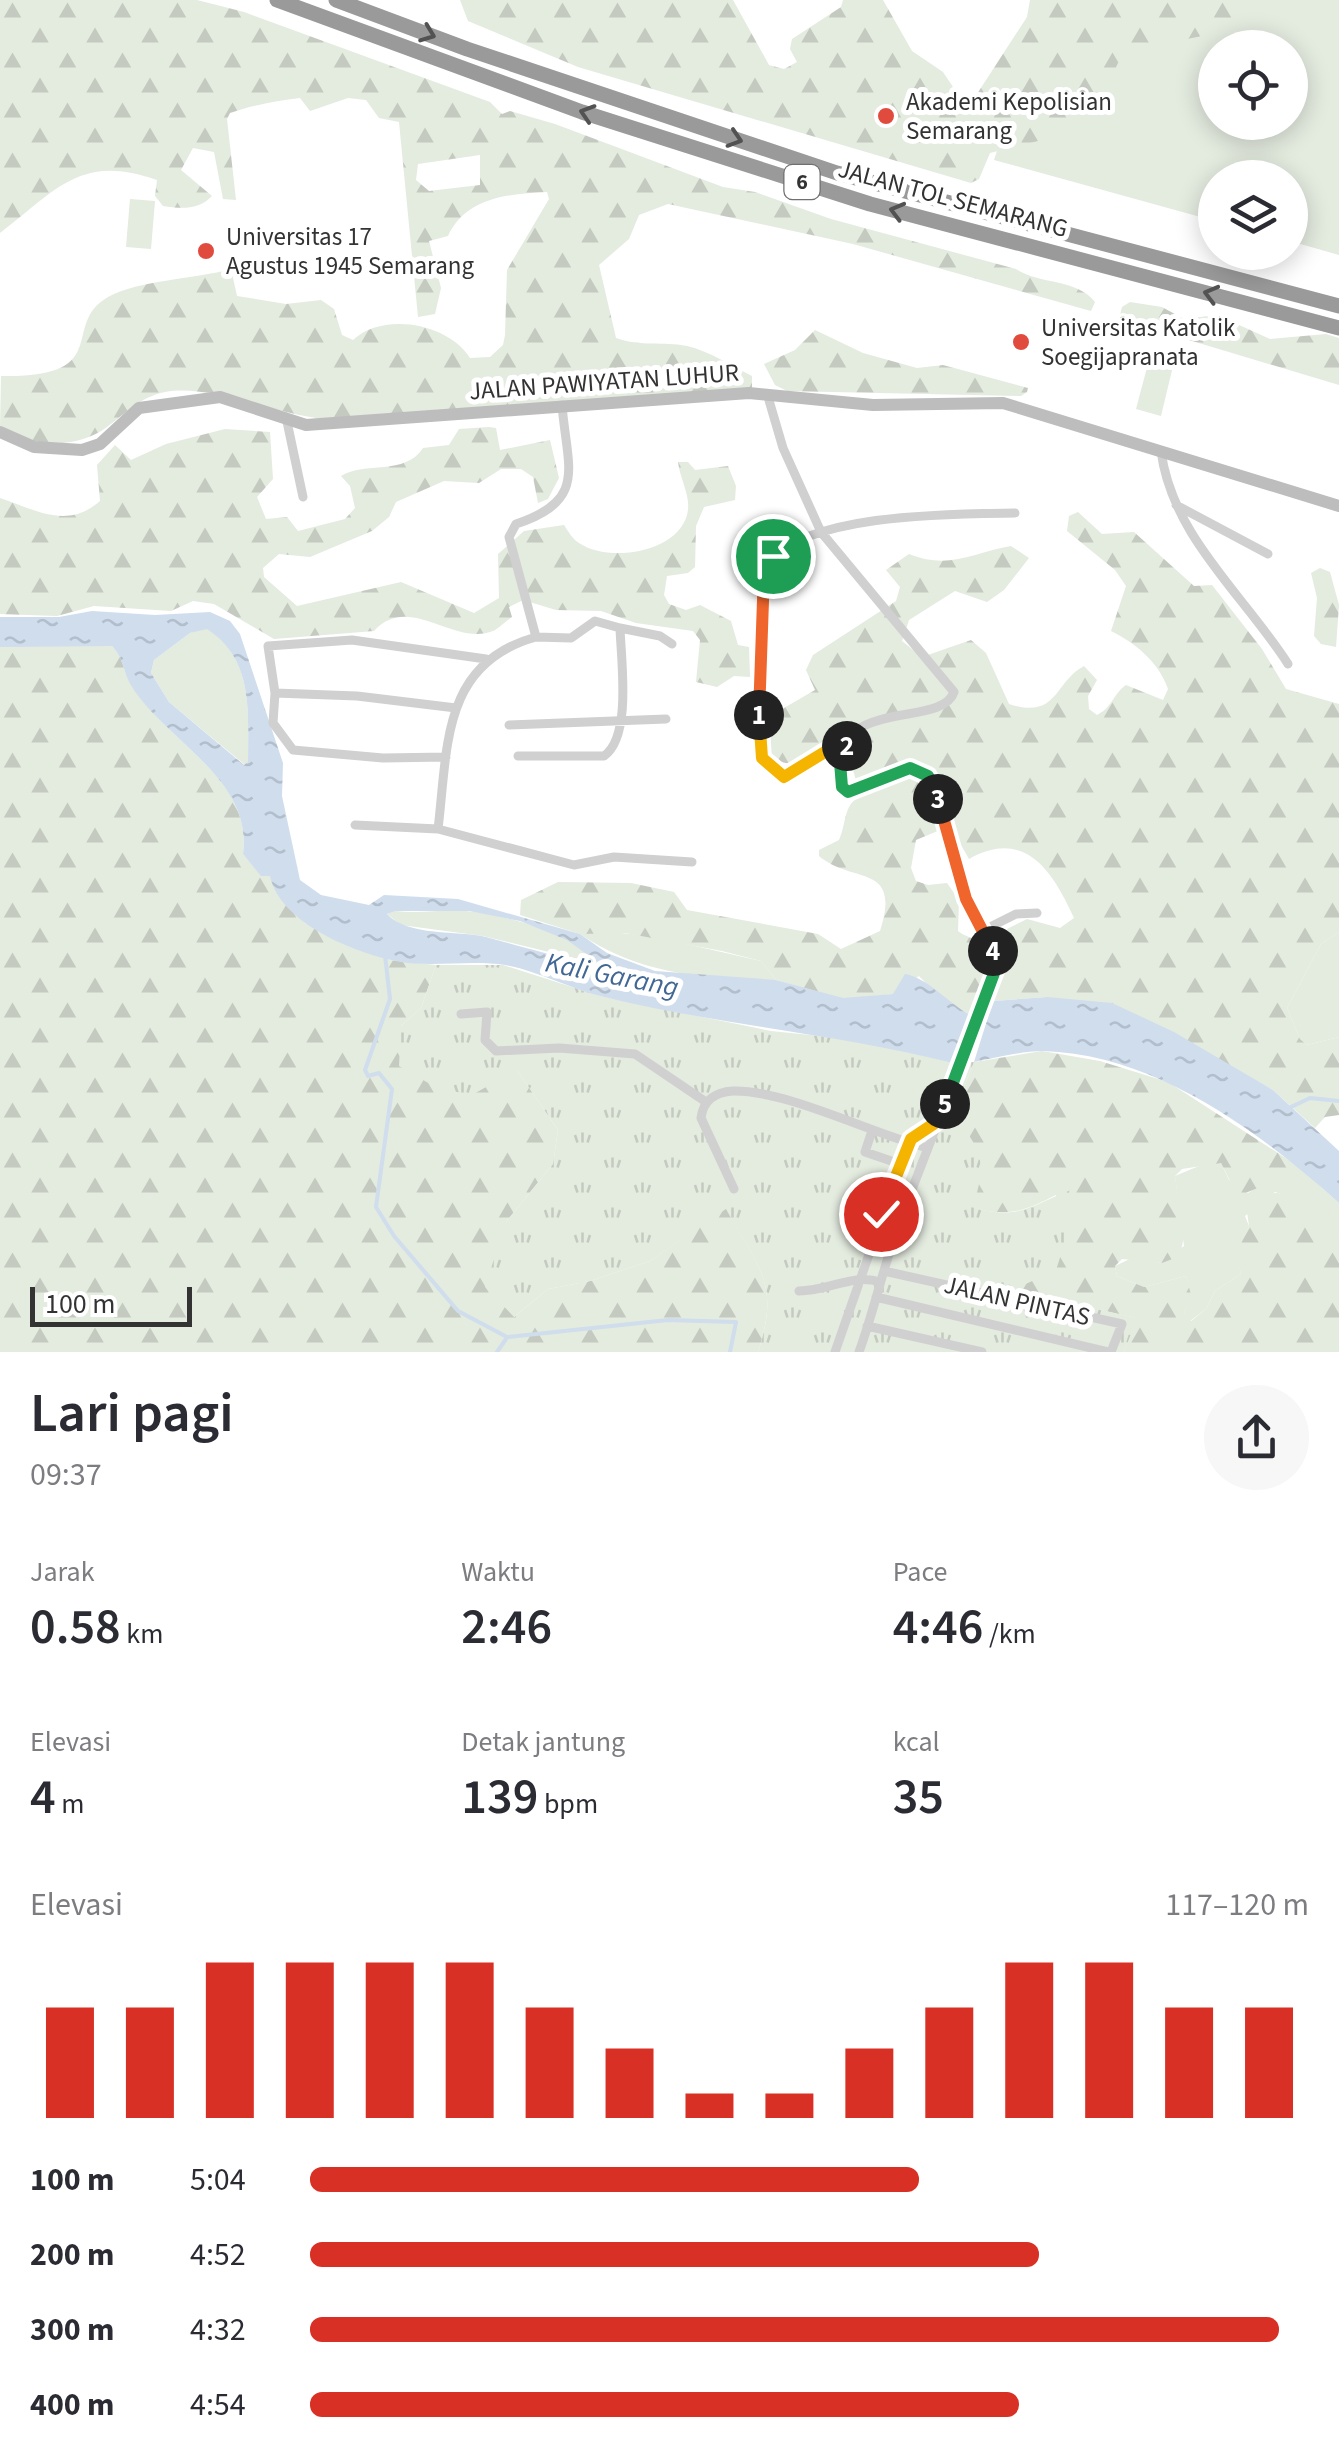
<!DOCTYPE html>
<html lang="id">
<head>
<meta charset="utf-8">
<style>
	body { margin:0; font-family:"Source Sans 3",sans-serif; background:#f7f7f7; color:#2b2b33; height:100vh; display:flex; flex-direction:column; font-size:38px; white-space:nowrap }
	* { box-sizing:border-box; margin:0 }
	p { font-size:32px; color:#7c7c81 }
	.icon { flex:none; width:55px; height:55px; fill:none; stroke:currentColor; stroke-width:2; stroke-linecap:round; stroke-linejoin:round }
	.map { position:relative; height:1352px; overflow:hidden }
	.drawer { display:flex; flex-direction:column; background:#fff; flex:1 }
	.drawer>* { flex:none }
	.tools { position:absolute; left:1198px; top:30px; display:grid; gap:20px }
	.tools a { display:grid; place-items:center; width:110px; height:110px; border-radius:50%; background:#fff; box-shadow:0 5px 25px #0003; font-size:50px }
	.scale { position:absolute; left:30px; bottom:25px; width:162px; box-sizing:border-box; padding-left:10px; border:5px solid #333; border-top:0; font-size:28px; line-height:35px; white-space:nowrap; color:#333; -webkit-text-stroke:8px #fff; paint-order:stroke }
	.pin { position:absolute; display:grid; place-items:center; width:85px; height:85px; color:#fff; margin:-42px; border:5px solid #fff; border-radius:50%; box-shadow:0 2px 10px #0007 }
	.km { position:absolute; width:50px; height:50px; margin:-25px; border-radius:50%; background:#222; color:#fff; font-size:28px; line-height:50px; text-align:center }
	.round { display:grid; place-items:center; flex:none; width:105px; height:105px; border-radius:52px; background:#f7f7f7 }
	.overview { display:flex; align-items:center; justify-content:space-between; height:170px; padding:0 30px }
	h1 { font-size:55px; font-weight:600; line-height:75px }
	.metrics { display:grid; grid-template-columns:repeat(3,1fr); gap:15px; height:170px; padding:10px 30px }
	.metrics div { display:grid; align-content:center }
	.metrics b { font-size:50px; font-weight:600 }
	.metrics small { font-size:28px; font-weight:400 }
	.metrics p { font-size:28px }
	.chart { height:280px; padding:20px 30px }
	.chart p { display:flex; justify-content:space-between }
	.chart svg { width:100%; height:180px; margin-top:10px; stroke:#d93025; stroke-width:6 }
	ul { padding:0 30px; list-style:none; font-size:32px }
	li { display:grid; grid-template-columns:160px 120px 1fr; align-items:center; height:75px }
	li i { height:25px; border-radius:12px; background:#d93025 }
	.map>svg:first-child { display:block }
	.grass { fill:#e4ebdf; fill-rule:evenodd }
	.forest { fill:url(#forest-firs); fill-rule:evenodd }
	.park { fill:url(#park-tufts) }
	.water { fill:url(#water-ripples); fill-rule:evenodd }
	.lines { fill:none; stroke-linecap:round; stroke-linejoin:round }
	.stream { stroke:#cfdded; stroke-width:4 }
	.street { stroke:#d0d0d0; stroke-width:9 }
	.secondary { stroke:#bdbdbd; stroke-width:12 }
	.highway { stroke:#9a9a9a; stroke-width:15 }
	.oneway { stroke:#525252 }
	.split-1-casing { stroke:#fff; stroke-width:20 }
	.split-2-casing { stroke:#fff; stroke-width:20 }
	.split-3-casing { stroke:#fff; stroke-width:20 }
	.split-4-casing { stroke:#fff; stroke-width:20 }
	.split-5-casing { stroke:#fff; stroke-width:20 }
	.split-6-casing { stroke:#fff; stroke-width:20 }
	.split-1 { stroke:#f0652b; stroke-width:12 }
	.split-2 { stroke:#f5b400; stroke-width:12 }
	.split-3 { stroke:#22a559; stroke-width:12 }
	.split-4 { stroke:#f0652b; stroke-width:12 }
	.split-5 { stroke:#22a559; stroke-width:12 }
	.split-6 { stroke:#f5b400; stroke-width:12 }
	.poi-dot { fill:#e14b3e; stroke:#fff; stroke-width:4 }
	.labels { text-anchor:middle; dominant-baseline:central; stroke-width:10; stroke-linejoin:round; paint-order:stroke }
	.shield { fill:#fff; stroke:#707070; stroke-width:2.5 }
	.shield-label { font-size:22px; font-weight:bold; fill:#333 }
	.poi-label { font-size:25px; fill:#333; stroke:#fff; text-anchor:start }
	.street-label { font-size:25px; fill:#333; stroke:#fff }
	.water-label { font-size:28px; font-style:italic; fill:#416794; stroke:#fff }
</style>
</head>
<body>
<div class="map">
<svg width="1339" height="1352" viewBox="0 0 1339 1352">
	<defs>
		<pattern id="forest-firs" width="22" height="20" patternUnits="userSpaceOnUse" patternTransform="scale(2.5)"><rect width="22" height="20" fill="#e4ebdf"/><path d="M5 1l3.5 6h-7zM16 11l3.5 6h-7z" fill="#c4cac0"/></pattern>
		<pattern id="park-tufts" width="24" height="20" patternUnits="userSpaceOnUse" patternTransform="scale(2.5)"><rect width="24" height="20" fill="#e4ebdf"/><path d="M3 7l-1-3M5 7V3M7 7l1-3M15 17l-1-3M17 17v-4M19 17l1-3" fill="none" stroke="#c4cac0"/></pattern>
		<pattern id="water-ripples" width="26" height="14" patternUnits="userSpaceOnUse" patternTransform="scale(2.5)"><rect width="26" height="14" fill="#cfdded"/><path d="M2 4q2-2 4 0t4 0M15 11q2-2 4 0t4 0" fill="none" stroke="#b2becc"/></pattern>
	</defs>
	<rect width="100%" height="100%" fill="#fff"/>
	<path class="grass" d="M1048,0H1339V255L1290,241V178H1215V221L994,160ZM1215,48H1290V122H1215Z
		M130,199L155,201L151,249L126,247Z
		M1149,360L1173,366L1161,416L1136,409Z
		M207,628C254,659 248,712 248,762L245,765L169,702L151,673L154,660L190,633Z
		M396,911C419,914 443,909 466,911C501,914 583,935 602,965L483,936L401,925L387,914Z
		M601,931L651,936L761,961L776,980C706,980 639,974 580,934Z
		M1339,932V1037L1307,1045L1300,1039L1287,1008L1321,944Z
		M1211,1161L1221,1163L1229,1180L1248,1193L1295,1164L1339,1203V1236L1295,1199L1275,1192L1245,1216L1249,1226L1237,1254L1241,1274L1215,1291L1206,1309L1190,1321L1184,1313L1190,1295L1186,1276L1144,1287L1117,1276L1115,1266L1132,1258L1162,1263L1184,1246L1175,1176Z"/>
	<path class="forest" d="M0,0H197L244,12L490,102L502,114L510,111L555,124L723,187L755,192L831,219L1016,269C1040,285 1076,278 1095,302L1091,311L853,244L668,204L639,215L629,239L599,265L616,338C641,347 662,341 687,346C709,351 732,366 752,376V391C613,404 475,424 336,420C281,418 213,383 165,392C140,397 126,413 107,427C76,450 32,447 0,428L1,376C116,378 59,325 108,297C139,280 196,279 231,269L237,296L286,304L321,300L334,309L342,335L353,340C384,311 449,324 470,358L490,357L503,345L505,335L507,270L549,199L547,192C509,194 466,197 448,236L429,241L441,288L435,314L418,317L399,122L379,118L366,100L348,98L310,111L300,98C276,101 252,105 230,113L227,119L236,200L223,199L214,152L193,148L181,170L212,196C199,210 181,209 163,206L155,196L157,180C81,153 57,189 0,233ZM480,155V185L429,191L416,180L418,164Z
		M460,0H733L769,65L784,69L797,62L790,49L792,39L841,7L843,0H883L912,51L943,72L957,93L977,94L1027,17L1030,0H1272L1217,33L1132,50L1118,63L1104,93L1054,137L990,153L979,179L971,183L578,67L468,21Z
		M1130,302L1162,307L1184,319L1217,315L1270,339L1326,334L1339,338V385L1119,319L1122,307Z
		M815,330L863,353L917,368L943,365L1028,388L1027,392L1021,396L787,391L775,385L764,364L795,350Z
		M489,427L496,428L500,450L550,440L559,478L548,499L538,503L533,477L521,469H501L479,483L444,481L396,502L389,517L372,531L310,557L279,554L263,568L264,577L297,606L401,582L474,613L499,598L498,554L524,531L564,525C568,531 573,540 579,543C608,563 677,553 687,515C692,497 680,480 678,462H688L695,470L728,466L736,486L735,500L704,507L696,526L695,567L688,573L667,576L664,595L669,604L686,610L700,605L731,621L738,645L749,647L750,677L734,676L717,687L696,682L700,640L693,631L636,623L601,611L556,610L523,600L509,607L512,617C506,621 499,628 493,631C454,647 409,592 374,631L274,639L214,604L193,601L171,611L94,606L57,616L0,614V498C36,510 67,530 100,501L97,465L115,445L131,460L166,444L225,429L270,432L273,479L257,497L266,519L287,517L298,531L345,519L355,508L350,486L341,476C365,461 405,476 423,448L449,445L459,429Z
		M1078,512L1102,534L1134,532L1194,586L1212,585L1262,649L1286,689L1339,704V932L1321,944L1287,1008L1300,1039L1307,1045L1339,1037V1115L1325,1117L1315,1128L1273,1090L1223,1065L1047,997L993,1001L1012,955L1007,929L1027,919L1060,928L1074,918C1052,870 1025,828 969,859L953,831L945,828L916,840L911,868L916,881L928,885L947,883L959,900L958,931C965,937 975,938 981,943C1003,964 973,993 970,1015L943,1001L919,976L894,994L843,999L776,980L761,961L722,951L625,933L580,934L520,915L521,900L558,882L631,883L674,892L687,910L818,934L841,949L880,931C902,862 853,885 819,856V850L839,840C848,820 842,800 867,795L857,784L849,756C808,746 815,782 758,752L765,719L815,690L806,670L813,655L896,601L900,587L886,570L909,554C949,570 972,553 1011,546L1029,558L1004,590L987,602L955,591L909,620L902,641L922,657L971,640L986,653L1009,704C1058,720 1054,682 1084,666L1097,680L1088,696L1089,709L1097,715C1112,708 1113,694 1126,685L1163,700L1168,689C1159,662 1135,643 1111,631L1126,586L1115,570L1067,531L1069,516Z
		M1320,568L1330,572L1339,605L1336,647L1321,644L1314,636L1317,598L1311,573Z
		M10,645L112,646C124,658 123,672 132,686C167,743 253,778 243,854L261,875L270,876L305,923L390,960L436,965L421,1008L401,1026L517,1070L558,1130L553,1164L506,1222L514,1317L548,1289L590,1281L650,1261L726,1208C758,1268 781,1282 758,1352H0V647Z
		M1042,1051L1100,1061L1168,1082L1295,1164L1270,1183L1243,1194L1234,1189L1221,1163L1182,1169L1175,1176L1184,1236L1180,1256L1162,1263L1122,1259L1115,1266L1117,1276L1144,1287L1186,1276L1191,1295L1184,1313L1191,1321L1206,1309L1215,1291L1241,1274L1236,1254L1249,1226L1246,1205C1255,1200 1266,1192 1277,1193C1298,1195 1329,1219 1339,1236V1352H1124L1136,1318L1012,1290L1056,1269V1195C1025,1211 1006,1218 972,1207L953,1114L974,1062Z"/>
	<path class="park" d="M436,965H503L600,996L771,1031L869,1041L952,1063L974,1062L953,1114C983,1152 987,1161 973,1207C1017,1221 1030,1206 1071,1190L1072,1221L1056,1270L1013,1290L1137,1318L1124,1352H758C781,1282 758,1268 726,1209L650,1261L590,1281L548,1289L514,1317L485,1287L506,1222L553,1164L558,1130L517,1070L470,1096L430,1084L399,1066L401,1026L421,1008Z"/>
	<path class="water" d="M92,611L155,615L210,612L230,621L240,634L283,763L282,796L300,880L321,895L369,905L384,895L458,899L580,934L607,953L655,971L776,980L843,998L893,994L905,974C928,978 948,1003 970,1015L952,1063C836,1033 716,1025 600,996C568,988 538,971 505,965C468,959 428,969 391,960C349,950 280,922 270,876H261L243,854C253,779 167,742 132,687C123,673 124,658 112,646L0,647V617H59ZM207,629C254,659 248,712 248,762L244,765L169,702L151,673L154,660L190,633ZM396,911H469L520,921L567,940L602,965C592,967 505,942 486,937C458,930 408,937 387,914Z
		M1047,997L1112,1003L1174,1032L1273,1090L1339,1151V1203C1260,1132 1155,1054 1043,1051C1021,1051 996,1058 974,1062L993,1001Z"/>
	<g class="lines">
		<path class="stream" d="M385,955L390,999L365,1070L368,1076L379,1073L392,1089L376,1207L394,1236L458,1311L507,1337L668,1320L736,1322L730,1352
			M1291,1107L1310,1098L1339,1101
			M497,1352L506,1339"/>
		<path class="street" d="M768,397L783,448L821,532L954,692C941,731 821,692 841,787L857,792L911,768L928,777C950,809 950,852 962,889C972,916 991,938 996,967C966,1055 930,1140 898,1227C883,1268 874,1311 859,1352
			M286,417L303,497
			M1161,451C1172,536 1244,595 1288,664
			M1176,505L1268,554
			M620,628L660,636L672,644
			M275,693L357,696L456,708
			M509,725L666,719
			M849,737L785,777L761,758L759,687L766,562C813,513 950,514 1015,513
			M518,756H604C632,737 621,660 620,628L595,621L571,638L536,637
			M446,757L383,758L293,750L273,723L275,693L268,646L352,640L486,659
			M355,825L438,829L574,865L614,857L692,862
			M438,829C448,748 441,663 536,637L509,537L516,524C588,500 567,468 562,405
			M984,930L1016,914L1037,913
			M461,1014L487,1012L485,1040L496,1051L559,1048L635,1054L706,1102
			M872,1131L865,1152L900,1164
			M734,1189L701,1118C703,1100 716,1092 733,1091C787,1090 872,1134 928,1148
			M884,1271L1122,1324L1111,1352
			M799,1291C829,1291 853,1273 880,1282
			M876,1297L1108,1352
			M867,1326L982,1352
			M835,1352L904,1154L915,1133L935,1123"/>
		<path class="secondary" d="M0,432L34,447L82,450L100,444L139,408L220,397L306,425L749,393L873,405L1003,403L1339,506"/>
		<path class="highway" d="M277,0L582,112L870,204L1339,328
			M336,0L467,49L837,173L1339,306"/>
	</g>
	<defs><path id="oneway-chevron" d="M-2-3.5L2.5 0L-2 3.5" fill="none" stroke-width="1.6" stroke-linecap="round" stroke-linejoin="round" transform="scale(2.5)"/></defs>
	<g class="oneway">
		<use href="#oneway-chevron" transform="translate(428 34) rotate(21)"/>
		<use href="#oneway-chevron" transform="translate(587 113) rotate(-162)"/>
		<use href="#oneway-chevron" transform="translate(735 139) rotate(18)"/>
		<use href="#oneway-chevron" transform="translate(897 211) rotate(-165)"/>
		<use href="#oneway-chevron" transform="translate(1211 294) rotate(-165)"/>
	</g>
	<g class="lines">
		<defs>
			<path id="split-1" d="M759,715L764,572L773,556"/>
			<path id="split-2" d="M759,715L762,758L784,777L851,736L847,746"/>
			<path id="split-3" d="M847,746L840,762L842,787L848,792L910,768L928,776L938,799"/>
			<path id="split-4" d="M938,799L966,899L993,951"/>
			<path id="split-5" d="M945,1104L996,968L993,951"/>
			<path id="split-6" d="M881,1214L911,1139L935,1123L945,1104"/>
		</defs>
		<use href="#split-1" class="split-1-casing"/>
		<use href="#split-2" class="split-2-casing"/>
		<use href="#split-3" class="split-3-casing"/>
		<use href="#split-4" class="split-4-casing"/>
		<use href="#split-5" class="split-5-casing"/>
		<use href="#split-6" class="split-6-casing"/>
		<use href="#split-1" class="split-1"/>
		<use href="#split-2" class="split-2"/>
		<use href="#split-3" class="split-3"/>
		<use href="#split-4" class="split-4"/>
		<use href="#split-5" class="split-5"/>
		<use href="#split-6" class="split-6"/>
	</g>
	<g class="poi-dot">
		<circle cx="886" cy="116" r="10"/>
		<circle cx="206" cy="251" r="10"/>
		<circle cx="1021" cy="342" r="10"/>
	</g>
	<g class="labels">
		<rect class="shield" x="784.5" y="165" width="35" height="34" rx="8"/>
		<g class="shield-label">
			<text x="802" y="182">6</text>
		</g>
		<g class="poi-label">
			<text x="906" y="102">Akademi Kepolisian<tspan x="906" dy="29">Semarang</tspan></text>
			<text x="226" y="237">Universitas 17<tspan x="226" dy="29">Agustus 1945 Semarang</tspan></text>
			<text x="1041" y="328">Universitas Katolik<tspan x="1041" dy="29">Soegijapranata</tspan></text>
		</g>
		<g class="street-label">
			<text transform="translate(953 199) rotate(15)">JALAN TOL SEMARANG</text>
			<text transform="translate(604 382) rotate(-4)">JALAN PAWIYATAN LUHUR</text>
			<text transform="translate(1017 1301) rotate(13)">JALAN PINTAS</text>
		</g>
		<g class="water-label">
			<text transform="translate(612 975) rotate(11)">Kali Garang</text>
		</g>
	</g>
</svg>
<div class="tools">
<a><svg class="icon" aria-label="locate" viewBox="0 0 24 24"><circle cx="12" cy="12" r="6"/><path d="M12 2v4M12 18v4M2 12h4M18 12h4"/></svg></a>
<a><svg class="icon" aria-label="layers" viewBox="0 0 24 24"><path d="M12 4l9 5-9 5-9-5zM3 14l9 5 9-5"/></svg></a>
</div>
<div class="scale">100 m</div>
<div class="pin" style="left:773px;top:556px;background:#1e9e55"><svg class="icon" aria-label="arrive" viewBox="0 0 24 24"><path d="M6 21V4h12l-3 4 3 4H6"/></svg></div>
<div class="pin" style="left:881px;top:1214px;background:#d93025"><svg class="icon" aria-label="check" viewBox="0 0 24 24"><path d="M5 12l5 5 9-10"/></svg></div>
<b class="km" style="left:759px;top:715px">1</b>
<b class="km" style="left:847px;top:746px">2</b>
<b class="km" style="left:938px;top:799px">3</b>
<b class="km" style="left:993px;top:951px">4</b>
<b class="km" style="left:945px;top:1104px">5</b>
</div>
<section class="drawer">
<div class="overview"><div><h1>Lari pagi</h1><p>09:37</p></div><a class="round"><svg class="icon" aria-label="share" viewBox="0 0 24 24"><path d="M12 15V3M7 8l5-5 5 5M5 13v7h14v-7"/></svg></a></div>
<div class="metrics">
<div><p>Jarak</p><b>0.58<small> km</small></b></div>
<div><p>Waktu</p><b>2:46</b></div>
<div><p>Pace</p><b>4:46<small> /km</small></b></div>
</div>
<div class="metrics">
<div><p>Elevasi</p><b>4<small> m</small></b></div>
<div><p>Detak jantung</p><b>139<small> bpm</small></b></div>
<div><p>kcal</p><b>35</b></div>
</div>
<div class="chart"><p><span>Elevasi</span>117–120 m</p>
<svg viewBox="0 0 160 44" preserveAspectRatio="none"><path d="M5 44V17M15 44V17M25 44V6M35 44V6M45 44V6M55 44V6M65 44V17M75 44V27M85 44V38M95 44V38M105 44V27M115 44V17M125 44V6M135 44V6M145 44V17M155 44V17"/></svg>
</div>
<ul>
<li><b>100 m</b>5:04<i style="width:61%"></i></li>
<li><b>200 m</b>4:52<i style="width:73%"></i></li>
<li><b>300 m</b>4:32<i style="width:97%"></i></li>
<li><b>400 m</b>4:54<i style="width:71%"></i></li>
</ul>
</section>
</body>
</html>
